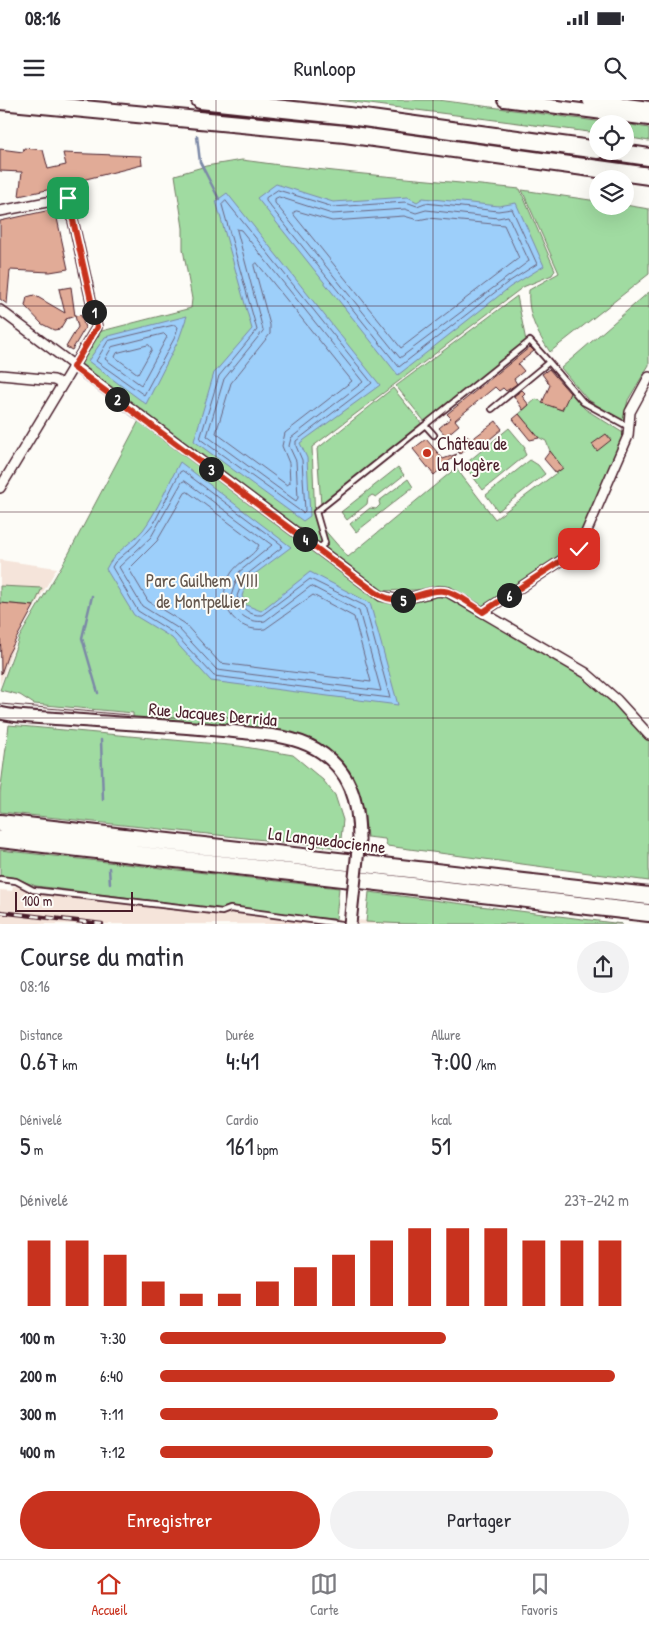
<!DOCTYPE html>
<html lang="fr">
<head>
<meta charset="utf-8">
<style>
	body { margin:0; font-family:"Patrick Hand",sans-serif; background:#f2f2f3; color:#2b2b33; height:100vh; display:flex; flex-direction:column; font-size:19px; white-space:nowrap }
	* { box-sizing:border-box; margin:0 }
	p { font-size:16px; color:#7c7c81 }
	.icon { flex:none; width:28px; height:28px; fill:none; stroke:currentColor; stroke-width:2; stroke-linecap:round; stroke-linejoin:round }
	.map { position:relative; height:824px; overflow:hidden }
	.panel { display:flex; flex-direction:column; background:#fff; flex:1 }
	.panel>* { flex:none }
	.controls { position:absolute; left:589px; top:15px; display:grid; gap:10px }
	.controls a { display:grid; place-items:center; width:45px; height:45px; border-radius:50%; background:#fff; box-shadow:0 5px 20px #0002; font-size:25px }
	.scale { position:absolute; left:15px; bottom:12px; width:118px; box-sizing:border-box; padding-left:5px; border:2px solid #4a1f2b; border-top:0; font-size:14px; line-height:18px; white-space:nowrap; color:#4a1f2b; -webkit-text-stroke:4px #fdfcf7; paint-order:stroke }
	.pin { position:absolute; display:grid; place-items:center; width:42px; height:42px; color:#fff; margin:-21px; border-radius:10px; box-shadow:0 2px 8px #0006 }
	.km { position:absolute; width:25px; height:25px; margin:-12px; border-radius:50%; background:#222; color:#fff; font-size:14px; line-height:25px; text-align:center }
	.round { display:grid; place-items:center; flex:none; width:52px; height:52px; border-radius:26px; background:#f2f2f3 }
	.head { display:flex; align-items:center; justify-content:space-between; height:85px; padding:0 20px }
	h1 { font-size:28px; font-weight:600; line-height:38px }
	.metrics { display:grid; grid-template-columns:repeat(3,1fr); gap:8px; height:85px; padding:5px 20px }
	.metrics div { display:grid; align-content:center }
	.metrics b { font-size:25px; font-weight:600 }
	.metrics small { font-size:14px; font-weight:400 }
	.metrics p { font-size:14px }
	.chart { height:140px; padding:10px 20px }
	.chart p { display:flex; justify-content:space-between }
	.chart svg { width:100%; height:90px; margin-top:5px; stroke:#c8321e; stroke-width:6 }
	.primary-button { display:flex; gap:10px; margin-top:auto; padding:10px 20px }
	.primary-button a { flex:1; height:58px; border-radius:30px; background:#c8321e; color:#fff; font-size:20px; font-weight:600; line-height:58px; text-align:center }
	.primary-button a+a { background:#f2f2f3; color:#2b2b33 }
	ul { padding:0 20px; list-style:none; font-size:16px }
	li { display:grid; grid-template-columns:80px 60px 1fr; align-items:center; height:38px }
	li i { height:12px; border-radius:6px; background:#c8321e }
	.status { display:flex; justify-content:space-between; align-items:center; height:35px; padding:0 25px; background:#fff; direction:ltr }
	.status svg { height:14px; fill:currentColor }
	header { display:flex; justify-content:space-between; align-items:center; height:65px; padding:0 20px; background:#fff; font-size:22px; font-weight:600 }
	.tab-bar { display:flex; justify-content:space-around; align-items:center; height:70px; border-top:1px solid #e1e1e2; background:#fff; font-size:14px; color:#7c7c81 }
	.tab-bar a { display:grid; justify-items:center; gap:2px }
	.tab-bar .active { color:#c8321e }
	.map>svg:first-child { display:block }
	.built { fill:#f5e4da }
	.green { fill:#a0dba1; stroke:#757d66 }
	.water { fill:#9dcffa; stroke:#7c89a7 }
	.lines { fill:none; stroke-linecap:round; stroke-linejoin:round }
	.shore { stroke:#6b657e; stroke-width:1 }
	.stream { stroke:#7c89a7; stroke-width:2.5 }
	.building { fill:#e1ab97; stroke:#4a1f2b }
	.service-casing { stroke:#4a1f2b; stroke-width:8 }
	.minor-casing { stroke:#4a1f2b; stroke-width:12 }
	.tertiary-casing { stroke:#4a1f2b; stroke-width:15 }
	.secondary-casing { stroke:#4a1f2b; stroke-width:16 }
	.motorway-casing { stroke:#4a1f2b; stroke-width:20 }
	.service { stroke:#fdfcf7; stroke-width:4.5 }
	.minor { stroke:#fdfcf7; stroke-width:9 }
	.tertiary { stroke:#fdfcf7; stroke-width:11 }
	.secondary { stroke:#fdfcf7; stroke-width:12 }
	.motorway { stroke:#fdfcf7; stroke-width:16 }
	.tram { stroke:#4a1f2b; stroke-width:1 }
	.rail-casing { stroke:#4a1f2b; stroke-width:4.5 }
	.rail { stroke:#fdfcf7; stroke-width:2.5; stroke-dasharray:8; stroke-linecap:butt }
	.tertiary-bridge-casing { stroke:#4a1f2b; stroke-width:15; stroke-linecap:butt }
	.tertiary-bridge { stroke:#fdfcf7; stroke-width:11 }
	.route-casing { stroke:#fff; stroke-width:10 }
	.route { stroke:#c8321e; stroke-width:6 }
	.grid { fill:none; stroke:#4a1f2b; stroke-width:1; stroke-opacity:0.55 }
	.poi-dot { fill:#c8321e; stroke:#fdfcf7; stroke-width:2 }
	.labels { text-anchor:middle; dominant-baseline:central; stroke-width:4; stroke-linejoin:round; paint-order:stroke }
	.poi-label { font-size:18px; fill:#4a1f2b; stroke:#fdfcf7; text-anchor:start }
	.park-label { font-size:18px; fill:#64574e; stroke:#fdfcf7 }
	.street-label { font-size:18px; fill:#4a1f2b; stroke:#fdfcf7 }
</style>
</head>
<body>
<div class="status"><b>08:16</b><svg viewBox="0 0 49 12"><path d="M0 12V9h3v3zM5 12V6h3v6zM10 12V3h3v9zM15 12V0h3v12zM26 1h20v11H26zM47 4h2v5h-2z"/></svg></div>
<header><svg class="icon" aria-label="menu" viewBox="0 0 24 24"><path d="M4 6h16M4 12h16M4 18h16"/></svg>Runloop<svg class="icon" aria-label="search" viewBox="0 0 24 24"><circle cx="10" cy="10" r="6"/><path d="M15 15l6 6"/></svg></header>
<div class="map">
<svg width="649" height="824" viewBox="0 0 649 824">
	<rect width="100%" height="100%" fill="#fdfcf7"/>
	<filter id="ink" filterUnits="userSpaceOnUse"><feTurbulence type="fractalNoise" baseFrequency=".02" numOctaves="2"/><feDisplacementMap in="SourceGraphic" scale="10" xChannelSelector="R" yChannelSelector="G"/><feConvolveMatrix kernelMatrix="1 2 1 2 8 2 1 2 1" color-interpolation-filters="sRGB"/></filter>
	<g filter="url(#ink)">
		<path class="built" d="M0,460L57,468L17,537L0,585Z
			M13,786L252,813L414,824H0V790L12,791Z"/>
		<path class="green" d="M338,0H438L619,24H598L597,33Z
			M625,24L649,28V41L625,37Z
			M242,60C334,73 427,79 520,89L555,170L552,175L523,187L312,347L315,419L348,457L456,368L495,419L563,368L550,351L546,341L538,337L519,314L536,299L561,310L570,292L585,309L628,336L579,449L484,511L445,489L377,491L401,502L446,495L580,574L598,587L649,640V781L387,746L385,739L367,737L364,708L351,675L334,655L309,640L281,634L133,618V613L34,604L20,595L0,590L19,538L68,455L143,313L80,266L98,232L191,208L192,199L183,149V128L175,75L206,66Z
			M522,90L597,101L598,106L625,105L649,109V174L550,252C537,233 527,214 529,190L559,173Z
			M649,192V265L628,300L623,321L587,299L561,268Z
			M517,196L526,241L425,322L396,286Z
			M393,288L422,324L321,405L317,349Z
			M509,328L525,347L524,351L526,355L483,390L464,365Z
			M530,360L538,365L545,374L498,411L486,395Z
			M398,367L404,375L376,397L372,395L368,398L367,404L347,420L341,412Z
			M408,379L413,387L356,432L350,424L370,408L376,409L380,405L379,401Z
			M0,486L42,488L34,506L0,503Z
			M9,625L239,646L293,655L323,680L335,695L343,720L340,748L0,712V693Z
			M0,750L339,788L336,819L252,813L36,786L15,778L0,776Z
			M369,792L622,824H406L366,822Z"/>
		<path class="water" d="M276,84L333,102L408,97L417,102L423,98L499,106L516,103L544,166L510,187L398,275L257,98Z
			M227,93L380,285L300,343L307,358L310,416L303,421L194,341L214,273L252,229L216,101Z
			M187,216L179,239L146,304L88,261L105,237Z
			M180,362L291,447L248,479L242,496L246,505L261,511L310,472L370,503L398,605L211,581L172,538L134,515L106,469C114,452 131,444 143,430C158,410 168,384 180,362Z"/>
		<g class="lines">
			<path class="shore" d="M278,90L333,107L406,102L417,106L425,103L498,111L512,109L537,164L507,183L399,267L266,101V98Z
				M279,97L332,114L405,109L416,113L426,110L498,118L508,116L529,161L400,258L275,103V99Z
				M226,101L372,283L296,341V346L302,360L305,411L303,413L200,339L219,276L257,230L222,105Z
				M297,111L332,121L404,116L418,120L428,118L504,125L519,158L401,248L294,115V112Z
				M237,129L241,130L363,282L291,338L289,346L296,361L298,398L296,401L207,336L224,279L263,231Z
				M257,163L352,281L285,333L282,346L289,363L290,383L287,385L216,333L231,283L270,234V225L254,166Z
				M175,225L178,227L175,237L144,295L96,261L108,241Z
				M164,234L167,237L141,285L105,259L112,247Z
				M149,245L152,249L138,274L115,257L117,253Z
				M183,371L282,445L281,448L245,476L237,496C241,508 249,516 262,515L310,479L365,506L390,598L214,576L175,534L138,511L112,467L115,462L136,444L154,423L180,372Z
				M185,381L272,445L239,472L231,496C234,512 248,524 265,521L311,486L359,511L381,591L217,570L179,529L142,506L119,467L151,437L182,382Z
				M188,392L259,445C253,459 234,461 227,482C217,507 238,533 265,529L313,495L354,517L371,582L220,563L184,523L148,501L129,469L157,441L185,393Z"/>
			<path class="stream" d="M197,36L200,62L219,99
				M92,496L82,538L98,593
				M101,640L103,700
				M109,768L110,784"/>
		</g>
		<path class="building" d="M24,48L43,50L48,69L66,65L63,53L141,56L142,65L70,83V85L19,96L22,72L0,71V49L23,52Z
			M55,109L68,169L50,172L10,170L7,204L0,199V121Z
			M71,187L75,216L66,219L60,229L54,230L42,224L25,206L27,197L34,195L65,213L59,189Z
			M81,215L85,228L72,250L66,247L78,227L75,216Z
			M530,247L534,251L518,264L524,271L514,279L517,284L506,291L503,288L499,291L495,287L455,320L459,325L446,336L439,328L451,318L447,314Z
			M549,269L570,293L562,310L542,303L550,285L542,274Z
			M522,290L525,293L522,296L529,305L523,310L514,296Z
			M519,314L539,338L530,340L513,319Z
			M496,321L502,329L477,350L472,344L460,354L454,346L467,335L471,340Z
			M606,334L611,340L597,351L592,344Z
			M426,339L443,359L457,354L434,375L413,349Z
			M550,351L563,368L556,373L544,359Z
			M0,503L34,506L8,554L1,574Z"/>
		<g class="lines">
			<defs>
				<path id="service" d="M549,262L583,302L629,327
					M425,325L530,241L549,262L492,309
					M318,449L325,443L316,412L425,325L434,335
					M0,779L16,781L33,790L222,812L230,809L341,824"/>
				<path id="minor" d="M0,111L68,98L97,227L0,388
					M0,210L381,496L400,500L438,491L448,492L586,573L617,600L649,635
					M1,275L54,280L62,284
					M483,512L579,449L628,336L630,312L649,277"/>
				<path id="tertiary" d="M0,613C20,618 43,617 64,619C122,624 180,626 238,632C265,635 292,635 316,649C351,670 359,702 359,740"/>
				<path id="secondary" d="M504,0L649,19
					M589,0L649,8"/>
				<path id="motorway" d="M200,0L349,16L598,50
					M0,1L345,34L649,76
					M608,51L649,57
					M0,723L649,796
					M0,739L649,813"/>
			</defs>
			<use href="#service" class="service-casing"/>
			<use href="#minor" class="minor-casing"/>
			<use href="#tertiary" class="tertiary-casing"/>
			<use href="#secondary" class="secondary-casing"/>
			<use href="#motorway" class="motorway-casing"/>
			<use href="#service" class="service"/>
			<use href="#minor" class="minor"/>
			<use href="#tertiary" class="tertiary"/>
			<use href="#secondary" class="secondary"/>
			<use href="#motorway" class="motorway"/>
			<path class="tram" d="M0,604L129,615"/>
			<defs>
				<path id="rail" d="M0,812L102,824"/>
			</defs>
			<use href="#rail" class="rail-casing"/>
			<use href="#rail" class="rail"/>
			<defs>
				<path id="tertiary-bridge" d="M350,824L359,740"/>
			</defs>
			<use href="#tertiary-bridge" class="tertiary-bridge-casing"/>
			<use href="#tertiary-bridge" class="tertiary-bridge"/>
		</g>
	</g>
	<g class="lines" filter="url(#ink)">
		<defs>
			<path id="route" d="M68,98L97,227L73,267L375,492C403,511 420,488 444,491C457,493 472,505 483,512L579,449"/>
		</defs>
		<use href="#route" class="route-casing"/>
		<use href="#route" class="route"/>
	</g>
	<path class="grid" d="M216,0V824M433,0V824M0,206H649M0,412H649M0,618H649"/>
	<circle class="poi-dot" cx="427" cy="353" r="5"/>
	<g class="labels">
		<g class="poi-label">
			<text x="437" y="343">Château de<tspan x="437" dy="21">la Mogère</tspan></text>
		</g>
		<g class="park-label">
			<text x="202" y="480">Parc Guilhem VIII<tspan x="202" dy="21">de Montpellier</tspan></text>
		</g>
		<g class="street-label">
			<text transform="translate(213 614) rotate(5)">Rue Jacques Derrida</text>
			<text transform="translate(327 740) rotate(7)">La Languedocienne</text>
		</g>
	</g>
</svg>
<div class="controls">
<a><svg class="icon" aria-label="locate" viewBox="0 0 24 24"><circle cx="12" cy="12" r="6"/><path d="M12 2v4M12 18v4M2 12h4M18 12h4"/></svg></a>
<a><svg class="icon" aria-label="layers" viewBox="0 0 24 24"><path d="M12 4l9 5-9 5-9-5zM3 14l9 5 9-5"/></svg></a>
</div>
<div class="scale">100 m</div>
<div class="pin" style="left:68px;top:98px;background:#1e9e55"><svg class="icon" aria-label="arrive" viewBox="0 0 24 24"><path d="M6 21V4h12l-3 4 3 4H6"/></svg></div>
<div class="pin" style="left:579px;top:449px;background:#d93025"><svg class="icon" aria-label="check" viewBox="0 0 24 24"><path d="M5 12l5 5 9-10"/></svg></div>
<b class="km" style="left:94px;top:212px">1</b>
<b class="km" style="left:117px;top:299px">2</b>
<b class="km" style="left:211px;top:369px">3</b>
<b class="km" style="left:305px;top:439px">4</b>
<b class="km" style="left:403px;top:500px">5</b>
<b class="km" style="left:509px;top:495px">6</b>
</div>
<section class="panel">
<div class="head"><div><h1>Course du matin</h1><p>08:16</p></div><a class="round"><svg class="icon" aria-label="share" viewBox="0 0 24 24"><path d="M12 15V3M7 8l5-5 5 5M5 13v7h14v-7"/></svg></a></div>
<div class="metrics">
<div><p>Distance</p><b>0.67<small> km</small></b></div>
<div><p>Durée</p><b>4:41</b></div>
<div><p>Allure</p><b>7:00<small> /km</small></b></div>
</div>
<div class="metrics">
<div><p>Dénivelé</p><b>5<small> m</small></b></div>
<div><p>Cardio</p><b>161<small> bpm</small></b></div>
<div><p>kcal</p><b>51</b></div>
</div>
<div class="chart"><p><span>Dénivelé</span>237–242 m</p>
<svg viewBox="0 0 160 44" preserveAspectRatio="none"><path d="M5 44V12M15 44V12M25 44V19M35 44V32M45 44V38M55 44V38M65 44V32M75 44V25M85 44V19M95 44V12M105 44V6M115 44V6M125 44V6M135 44V12M145 44V12M155 44V12"/></svg>
</div>
<ul>
<li><b>100 m</b>7:30<i style="width:61%"></i></li>
<li><b>200 m</b>6:40<i style="width:97%"></i></li>
<li><b>300 m</b>7:11<i style="width:72%"></i></li>
<li><b>400 m</b>7:12<i style="width:71%"></i></li>
</ul>
<div class="primary-button"><a>Enregistrer</a><a>Partager</a></div>
</section>
<nav class="tab-bar">
<a class="active"><svg class="icon" aria-label="home" viewBox="0 0 24 24"><path d="M3 11l9-7 9 7M6 9v11h12V9"/></svg>Accueil</a>
<a><svg class="icon" aria-label="map" viewBox="0 0 24 24"><path d="M3 6l6-2 6 2 6-2v14l-6 2-6-2-6 2zM9 4v14M15 6v14"/></svg>Carte</a>
<a><svg class="icon" aria-label="saved" viewBox="0 0 24 24"><path d="M7 4h10v16l-5-4-5 4z"/></svg>Favoris</a>
</nav>
</body>
</html>
